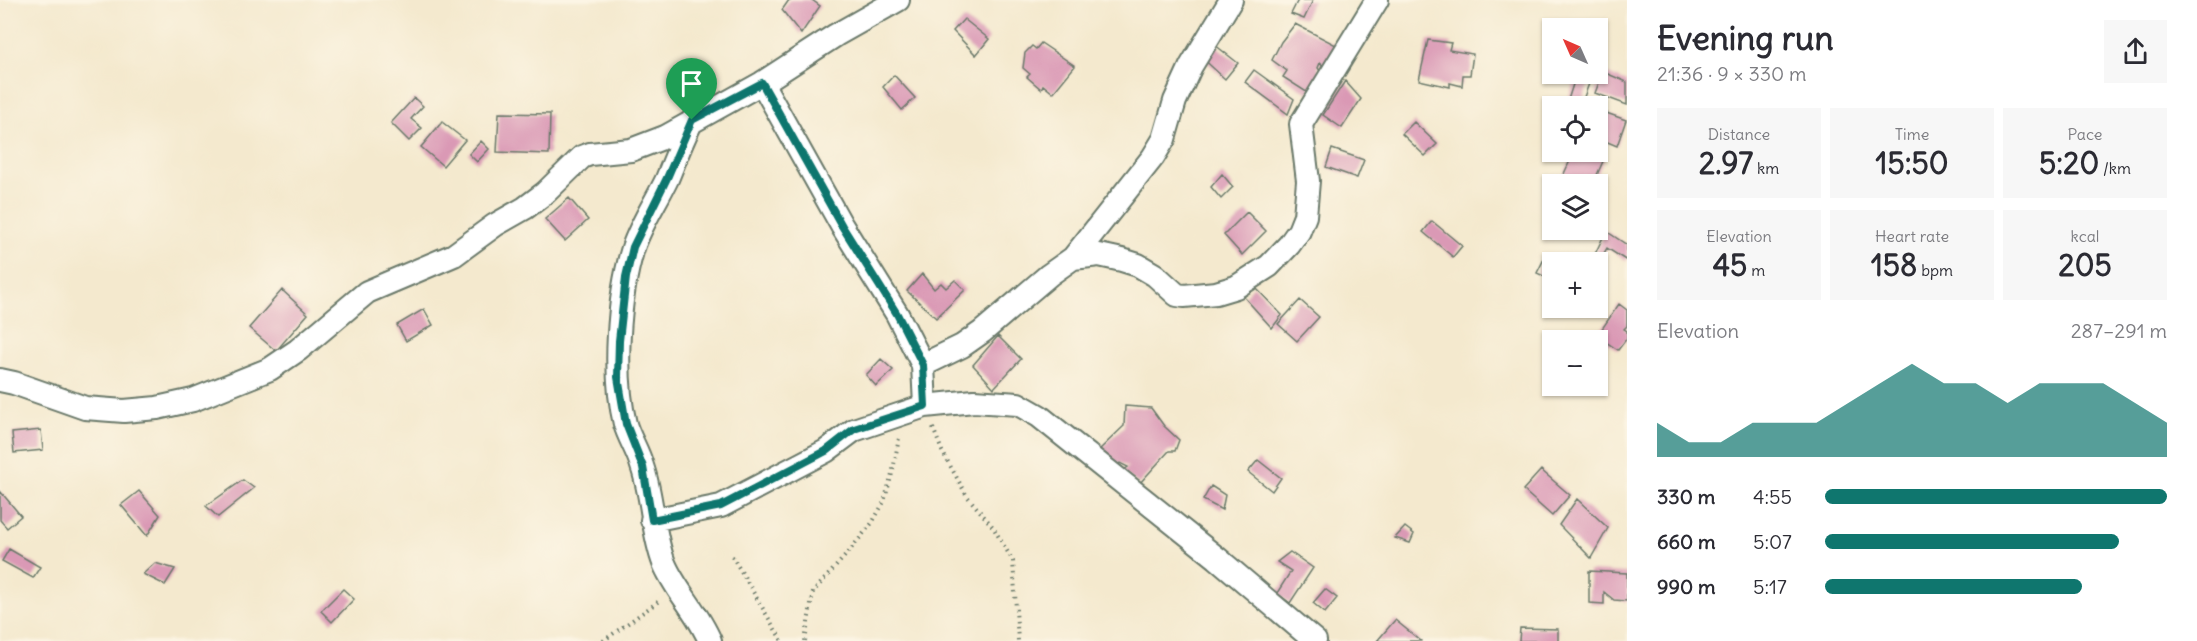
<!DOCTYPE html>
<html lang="en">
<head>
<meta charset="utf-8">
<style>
	body { margin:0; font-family:Delius,sans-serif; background:#f7f7f7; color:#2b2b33; height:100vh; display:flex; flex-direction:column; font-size:22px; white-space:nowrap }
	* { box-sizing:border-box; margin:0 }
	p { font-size:20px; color:#7c7c81 }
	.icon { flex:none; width:33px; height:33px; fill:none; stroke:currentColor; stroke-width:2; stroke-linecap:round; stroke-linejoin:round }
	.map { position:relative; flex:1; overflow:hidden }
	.sheet { display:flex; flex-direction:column; background:#fff; width:570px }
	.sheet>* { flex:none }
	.needle { width:39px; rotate:315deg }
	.controls { position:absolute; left:1542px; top:18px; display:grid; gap:12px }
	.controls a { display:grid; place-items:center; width:66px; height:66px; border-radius:0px; background:#fff; box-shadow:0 2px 4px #0004; font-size:30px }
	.pin { position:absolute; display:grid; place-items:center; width:51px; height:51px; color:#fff; margin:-62px -26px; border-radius:50% 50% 50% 0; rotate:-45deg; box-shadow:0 0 6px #0007 }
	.pin .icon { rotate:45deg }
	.round { display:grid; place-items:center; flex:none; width:63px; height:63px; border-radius:0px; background:#f7f7f7 }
	.head { display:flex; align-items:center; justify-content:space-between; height:102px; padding:0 30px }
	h1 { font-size:33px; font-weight:700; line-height:45px }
	.figures { display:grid; grid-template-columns:repeat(3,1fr); gap:9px; height:102px; padding:6px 30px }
	.figures div { display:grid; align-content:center; border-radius:0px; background:#f7f7f7; text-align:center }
	.figures b { font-size:30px; font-weight:700 }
	.figures small { font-size:16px; font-weight:400 }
	.figures p { font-size:16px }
	.chart { height:168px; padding:12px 30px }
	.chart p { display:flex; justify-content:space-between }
	.chart svg { width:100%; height:108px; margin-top:6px; fill:#0f766e; opacity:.7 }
	ul { padding:0 30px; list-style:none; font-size:20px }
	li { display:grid; grid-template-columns:96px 72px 1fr; align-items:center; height:45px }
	li i { height:15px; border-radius:8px; background:#0f766e }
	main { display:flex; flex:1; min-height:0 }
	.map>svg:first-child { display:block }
	.building { fill:#da99b5 }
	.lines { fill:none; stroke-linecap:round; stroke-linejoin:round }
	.street-casing { stroke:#6a796a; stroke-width:26 }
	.path { stroke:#6a796a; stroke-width:4; stroke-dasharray:1.5 4.5; stroke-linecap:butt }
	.street { stroke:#fff; stroke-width:22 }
	.route-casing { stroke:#fff; stroke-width:12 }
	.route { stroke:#0f766e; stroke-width:8 }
</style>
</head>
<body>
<main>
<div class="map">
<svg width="1627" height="641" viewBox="0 0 1627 641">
	<rect width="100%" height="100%" fill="#fcf5e5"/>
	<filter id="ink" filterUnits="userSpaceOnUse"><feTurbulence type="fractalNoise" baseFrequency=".0167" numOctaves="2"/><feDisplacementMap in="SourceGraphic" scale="12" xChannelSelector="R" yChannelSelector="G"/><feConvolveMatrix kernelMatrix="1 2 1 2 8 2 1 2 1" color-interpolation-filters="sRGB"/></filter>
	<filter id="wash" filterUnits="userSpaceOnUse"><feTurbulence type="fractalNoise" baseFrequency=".008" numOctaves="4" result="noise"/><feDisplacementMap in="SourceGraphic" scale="24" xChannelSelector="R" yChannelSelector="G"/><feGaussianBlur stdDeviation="1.35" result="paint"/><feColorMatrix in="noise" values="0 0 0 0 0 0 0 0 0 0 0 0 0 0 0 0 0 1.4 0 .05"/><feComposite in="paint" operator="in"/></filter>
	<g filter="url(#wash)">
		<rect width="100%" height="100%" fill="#f4e9ce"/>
		<g id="blocks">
			<path class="building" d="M789,0H812L820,6L801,34L782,10Z
				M1298,0H1313L1304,19L1291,14Z
				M964,19L989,39L976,55L953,31Z
				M1295,24L1336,45L1325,67L1320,63L1318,68L1322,74L1308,93L1283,77L1287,71L1272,60L1281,42Z
				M1428,40L1451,43L1449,50L1473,54L1470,75H1463L1462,86L1450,83V87L1419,80Z
				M1210,41L1238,63L1225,79L1198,54Z
				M1041,43L1075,66L1053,93L1043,85L1041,89L1027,77L1030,74L1023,68L1025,53L1032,46L1036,49Z
				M1254,70L1294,99L1288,114L1245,82Z
				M1603,72L1627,82V105L1595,93Z
				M894,75L915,98L902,110L883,87Z
				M1576,75L1590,81L1581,105L1586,106H1566Z
				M1345,81L1361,99L1342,128L1323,115Z
				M414,98L423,106L411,119L422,128L409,141L391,123Z
				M1598,110L1626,120L1617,146L1598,138Z
				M499,113L550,114L549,154L497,152Z
				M442,122L465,140L443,166L421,147Z
				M1414,122L1437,144L1425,156L1402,134Z
				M481,141L489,149L477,162L469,154Z
				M1332,149L1364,160L1357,178L1326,167Z
				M1574,152H1587L1604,159L1593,184H1576L1562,178Z
				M1222,174L1233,187L1221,199L1211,187Z
				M569,198L588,220L565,241L545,219Z
				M1247,212L1266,231L1242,255L1224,235Z
				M1432,221L1462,246L1453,257L1423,232Z
				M1606,231L1627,245V261L1607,248L1600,260L1594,256Z
				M1544,259L1552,263V280L1537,273Z
				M922,274L934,289L941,283L946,288L955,280L965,290L936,318L907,291Z
				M1254,286L1282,315L1272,328L1244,297Z
				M282,290L308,314L276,351L249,328Z
				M1300,300L1319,317L1297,341L1278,324Z
				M1619,304L1627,310V326L1624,329L1627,331V338L1618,350L1597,336Z
				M424,309L433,325L406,341L397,325Z
				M998,336L1021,359L994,388L973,365Z
				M881,359L893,370L876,386L866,375Z
				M1125,406L1151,408L1164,426L1179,440L1175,451H1169L1139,484L1121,472L1128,467L1120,463L1113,468L1097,452L1124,426Z
				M41,430L43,450L14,453L12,433Z
				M1258,460L1281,478L1272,491L1248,472Z
				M1541,470L1570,495L1552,516L1523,490Z
				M243,480L254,488L218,517L206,506Z
				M1211,486L1225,495L1222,510L1203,500Z
				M0,491L21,516L7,528L0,520Z
				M139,491L160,515L147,536L121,505Z
				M1577,499L1608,528L1591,558L1559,525Z
				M1405,527L1414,534L1410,543L1395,538Z
				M9,549L40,567L33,578L2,561Z
				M1290,552L1313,568L1290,603L1277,593L1291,571L1277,562Z
				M155,563L175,569L165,585L143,574Z
				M1589,571L1627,573V601L1614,600L1604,592V604L1589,603Z
				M343,589L354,599L332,622L321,611Z
				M1325,589L1337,598L1325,613L1313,603Z
				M1395,620L1421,641H1377Z
				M1520,628L1558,629V641H1519Z"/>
		</g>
	</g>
	<g filter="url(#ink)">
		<use href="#blocks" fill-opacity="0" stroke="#6a796a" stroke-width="1.5"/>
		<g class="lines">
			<defs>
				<path id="street" d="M762,83L842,226L897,314L923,365L925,406
					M692,121C682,140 675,160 667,179C656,202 641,224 633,248C618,297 613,375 625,424C629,438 638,451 642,466C653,497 652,532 664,563C675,590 698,612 710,641
					M1073,258L1153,157L1164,139L1175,101L1191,66L1231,0
					M923,365L962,346L982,332L1049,275L1073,258L1099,255L1122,260L1138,265L1155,275L1177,295L1184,296L1216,293L1236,287L1269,266L1289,245L1299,231L1305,216L1308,181L1301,124L1377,0
					M0,380L14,383L85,408L124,411L157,408L193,400L270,369L298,350L367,292L454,255L495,225L525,208L545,193L582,157L590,154L631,150L665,137L762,83L836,35L898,0
					M652,520L721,506L826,451L854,430L925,406L974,401L1018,404L1039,416L1217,558L1315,641"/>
			</defs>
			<use href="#street" class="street-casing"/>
			<path class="path" d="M933,428L942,451L967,496L993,527L1013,561L1018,641
				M732,556L782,641
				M603,641L659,601
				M805,641L813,592L846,555L872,523L884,502L893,470L899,438"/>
			<use href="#street" class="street"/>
		</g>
	</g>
	<g class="lines" filter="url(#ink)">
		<defs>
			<path id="route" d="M762,83L842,226L897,314L923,365L925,406L854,429L826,451L721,506L652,520L643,467L626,424L618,377L619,341L626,277L633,247L667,178L692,120Z"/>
		</defs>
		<use href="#route" class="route-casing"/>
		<use href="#route" class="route"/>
	</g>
</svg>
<div class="controls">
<a><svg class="needle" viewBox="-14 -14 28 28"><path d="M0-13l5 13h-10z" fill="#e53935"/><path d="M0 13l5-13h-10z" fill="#7c7c81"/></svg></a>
<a><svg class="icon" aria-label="locate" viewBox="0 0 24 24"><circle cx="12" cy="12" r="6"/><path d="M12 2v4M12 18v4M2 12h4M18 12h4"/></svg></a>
<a><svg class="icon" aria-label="layers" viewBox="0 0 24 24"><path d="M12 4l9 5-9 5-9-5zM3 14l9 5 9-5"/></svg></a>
<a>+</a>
<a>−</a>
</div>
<div class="pin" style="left:692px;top:120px;background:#1e9e55"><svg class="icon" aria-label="arrive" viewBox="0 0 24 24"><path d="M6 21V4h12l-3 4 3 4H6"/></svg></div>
</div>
<section class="sheet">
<div class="head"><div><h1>Evening run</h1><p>21:36 · 9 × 330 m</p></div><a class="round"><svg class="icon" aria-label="share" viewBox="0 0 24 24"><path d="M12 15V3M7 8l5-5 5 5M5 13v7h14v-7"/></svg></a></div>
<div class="figures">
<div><p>Distance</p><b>2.97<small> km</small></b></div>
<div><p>Time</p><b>15:50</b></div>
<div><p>Pace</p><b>5:20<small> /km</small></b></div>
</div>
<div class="figures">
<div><p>Elevation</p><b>45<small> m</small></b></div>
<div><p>Heart rate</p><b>158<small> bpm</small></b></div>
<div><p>kcal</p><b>205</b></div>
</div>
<div class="chart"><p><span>Elevation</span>287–291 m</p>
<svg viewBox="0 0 160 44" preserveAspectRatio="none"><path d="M0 44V30L10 38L20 38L30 30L40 30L50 30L60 22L70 14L80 6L90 14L100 14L110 22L120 14L130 14L140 14L150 22L160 30V44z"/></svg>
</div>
<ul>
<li><b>330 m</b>4:55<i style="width:100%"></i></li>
<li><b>660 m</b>5:07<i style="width:86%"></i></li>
<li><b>990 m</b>5:17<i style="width:75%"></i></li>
</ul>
</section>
</main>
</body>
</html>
